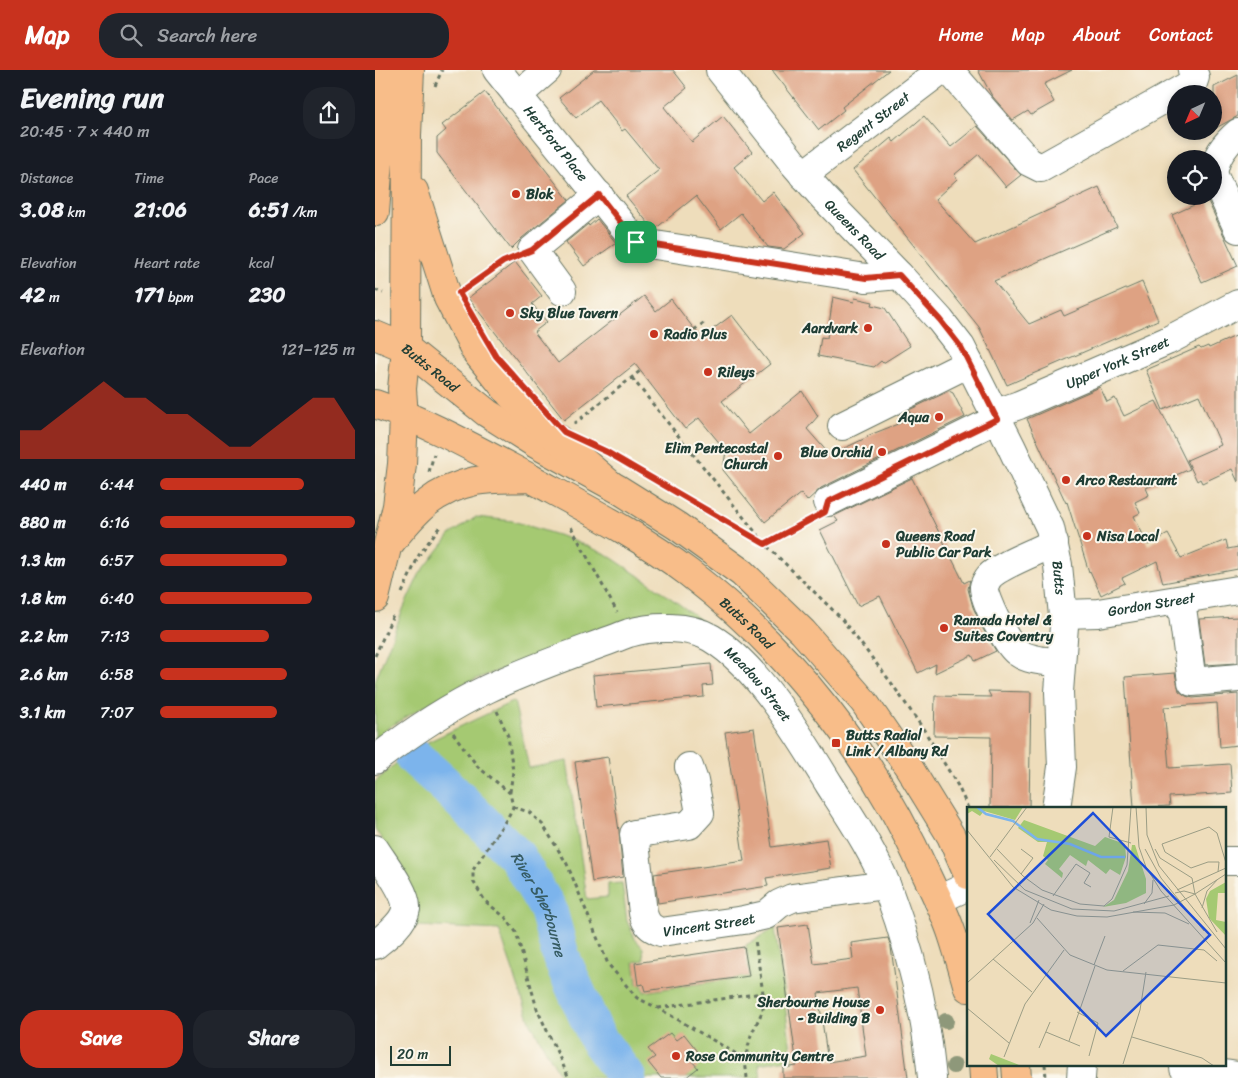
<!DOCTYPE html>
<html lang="en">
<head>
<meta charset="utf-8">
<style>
	body { margin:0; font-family:Sriracha,sans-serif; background:#20242c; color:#f1f3f6; height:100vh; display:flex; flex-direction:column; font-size:19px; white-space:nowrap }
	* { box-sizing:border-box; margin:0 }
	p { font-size:16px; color:#9ea1a6 }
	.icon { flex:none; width:28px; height:28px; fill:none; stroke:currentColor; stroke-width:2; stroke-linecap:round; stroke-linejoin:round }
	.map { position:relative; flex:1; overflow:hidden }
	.details { display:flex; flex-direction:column; background:#171b24; width:375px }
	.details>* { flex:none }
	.needle { width:32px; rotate:224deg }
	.tools { position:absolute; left:792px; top:15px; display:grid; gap:10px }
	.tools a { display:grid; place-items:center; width:55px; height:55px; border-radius:50%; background:#171b24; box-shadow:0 2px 8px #0003; font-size:25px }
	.scale { position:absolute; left:15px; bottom:12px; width:61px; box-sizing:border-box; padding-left:5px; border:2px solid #1f3d34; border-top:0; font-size:14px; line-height:18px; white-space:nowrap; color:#1f3d34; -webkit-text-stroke:4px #fbf7ec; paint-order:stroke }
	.pin { position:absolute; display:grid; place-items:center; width:42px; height:42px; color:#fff; margin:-21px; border-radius:10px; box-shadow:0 2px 8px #0006 }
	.round { display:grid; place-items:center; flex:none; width:52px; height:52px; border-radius:20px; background:#20242c }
	.summary { display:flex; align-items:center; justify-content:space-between; height:85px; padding:0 20px }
	h1 { font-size:28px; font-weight:700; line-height:38px }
	.metrics { display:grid; grid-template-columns:repeat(3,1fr); gap:8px; height:85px; padding:5px 20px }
	.metrics div { display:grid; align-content:center }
	.metrics b { font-size:21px; font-weight:700 }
	.metrics small { font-size:14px; font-weight:400 }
	.metrics p { font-size:14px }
	.chart { height:140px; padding:10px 20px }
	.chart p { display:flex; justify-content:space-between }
	.chart svg { width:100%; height:90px; margin-top:5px; fill:#c8321e; opacity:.7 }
	.action { display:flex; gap:10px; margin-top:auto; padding:10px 20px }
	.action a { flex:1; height:58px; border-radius:20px; background:#c8321e; color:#fff; font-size:20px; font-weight:700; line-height:58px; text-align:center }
	.action a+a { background:#20242c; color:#f1f3f6 }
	ul { padding:0 20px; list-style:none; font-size:16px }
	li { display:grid; grid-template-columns:80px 60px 1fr; align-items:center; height:38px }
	li i { height:12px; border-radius:6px; background:#c8321e }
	header { display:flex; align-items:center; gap:30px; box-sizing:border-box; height:70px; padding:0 25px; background:#c8321e; color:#fff }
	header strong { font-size:24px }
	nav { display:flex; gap:28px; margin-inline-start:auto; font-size:18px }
	.search { width:350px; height:45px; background:#20242c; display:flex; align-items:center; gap:12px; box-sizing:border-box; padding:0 18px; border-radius:20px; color:#9ea1a6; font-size:19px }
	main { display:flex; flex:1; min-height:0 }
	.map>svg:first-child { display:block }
	.green { fill:#a5c972; stroke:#628353 }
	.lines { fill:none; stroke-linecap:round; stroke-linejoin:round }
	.river { stroke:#7cb4ec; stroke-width:38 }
	.building { fill:#dea283; fill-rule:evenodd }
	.minor-casing { stroke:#677563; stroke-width:30 }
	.major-casing { stroke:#677563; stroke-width:30 }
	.highway-casing { stroke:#677563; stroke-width:30 }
	.path { stroke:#677563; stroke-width:3; stroke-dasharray:4 4; stroke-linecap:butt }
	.minor { stroke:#fff; stroke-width:28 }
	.major { stroke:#f8bd89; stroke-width:28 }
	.highway { stroke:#f8bd89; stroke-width:28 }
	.tree { fill:#8e987a }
	.route-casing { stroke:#fff; stroke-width:10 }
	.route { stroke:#c8321e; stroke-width:6 }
	.poi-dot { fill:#c8321e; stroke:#fbf7ec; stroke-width:2 }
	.labels { text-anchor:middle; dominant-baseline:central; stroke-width:4; stroke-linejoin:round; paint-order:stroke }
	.street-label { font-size:14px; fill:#1f3d34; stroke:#fbf7ec }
	.poi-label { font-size:14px; font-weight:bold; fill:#1f3d34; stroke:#fbf7ec; text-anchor:start }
	.water-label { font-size:15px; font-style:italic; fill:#365b62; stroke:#fbf7ec }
	.inset-river { fill:none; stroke:#7cb4ec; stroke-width:2.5 }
	.inset-road { fill:none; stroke:#9b9d85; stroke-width:1 }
	.view { fill:#1d4ed8; fill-opacity:0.15; stroke:#1d4ed8; stroke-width:2.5 }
	.inset-edge { fill:none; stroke:#1f3d34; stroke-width:2.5 }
</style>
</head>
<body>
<header>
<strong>Map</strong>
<div class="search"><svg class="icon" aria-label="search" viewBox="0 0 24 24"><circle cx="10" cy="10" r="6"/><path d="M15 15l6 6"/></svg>Search here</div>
<nav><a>Home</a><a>Map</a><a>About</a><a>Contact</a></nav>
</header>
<main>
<section class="details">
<div class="summary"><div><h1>Evening run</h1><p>20:45 · 7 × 440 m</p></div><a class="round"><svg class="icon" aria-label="share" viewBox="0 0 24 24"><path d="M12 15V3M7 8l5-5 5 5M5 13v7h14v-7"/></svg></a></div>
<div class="metrics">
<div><p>Distance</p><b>3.08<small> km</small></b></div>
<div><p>Time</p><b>21:06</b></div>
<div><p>Pace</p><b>6:51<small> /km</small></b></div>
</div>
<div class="metrics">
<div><p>Elevation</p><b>42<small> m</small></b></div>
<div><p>Heart rate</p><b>171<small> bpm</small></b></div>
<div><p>kcal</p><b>230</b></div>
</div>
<div class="chart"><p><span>Elevation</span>121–125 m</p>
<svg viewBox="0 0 160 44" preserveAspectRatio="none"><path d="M0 44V30L10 30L20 22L30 14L40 6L50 14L60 14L70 22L80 22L90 30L100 38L110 38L120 30L130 22L140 14L150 14L160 30V44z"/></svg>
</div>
<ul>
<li><b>440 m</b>6:44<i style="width:74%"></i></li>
<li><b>880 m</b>6:16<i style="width:100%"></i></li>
<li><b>1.3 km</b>6:57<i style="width:65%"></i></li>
<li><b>1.8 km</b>6:40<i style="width:78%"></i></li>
<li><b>2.2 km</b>7:13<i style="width:56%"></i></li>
<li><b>2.6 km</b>6:58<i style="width:65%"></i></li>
<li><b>3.1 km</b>7:07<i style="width:60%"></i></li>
</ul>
<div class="action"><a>Save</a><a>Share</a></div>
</section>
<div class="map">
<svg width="863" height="1008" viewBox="0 0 863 1008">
	<rect width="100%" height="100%" fill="#fbf7ec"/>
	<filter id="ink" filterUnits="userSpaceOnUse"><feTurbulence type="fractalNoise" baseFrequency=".02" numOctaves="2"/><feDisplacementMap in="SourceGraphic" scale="10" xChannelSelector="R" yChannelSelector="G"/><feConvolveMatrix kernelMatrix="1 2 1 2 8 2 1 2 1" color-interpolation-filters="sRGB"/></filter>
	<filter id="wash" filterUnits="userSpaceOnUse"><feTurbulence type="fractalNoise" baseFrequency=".0096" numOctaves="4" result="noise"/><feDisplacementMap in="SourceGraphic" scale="20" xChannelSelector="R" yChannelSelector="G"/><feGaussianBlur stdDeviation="1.12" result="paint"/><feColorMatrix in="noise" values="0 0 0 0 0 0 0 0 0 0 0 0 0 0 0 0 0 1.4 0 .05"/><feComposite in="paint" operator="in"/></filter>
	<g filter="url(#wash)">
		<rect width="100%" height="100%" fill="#edb"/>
		<path class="green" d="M101,447L138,451L189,467L231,484L279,516L344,563L309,550L146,592L88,614L14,657L0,670V611L29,537L44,505L75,465Z
			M139,631L154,698L192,691L212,829L233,827V814L247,813L252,851L260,869L268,878L269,890L259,892L262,914L267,915L269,922L375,906L371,875L400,858L417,988L384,994L386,1008H187L156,954L124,860L41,856V835L7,769L0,760V712L36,680Z"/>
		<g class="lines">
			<path class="river" id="s1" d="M39,687L68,713L142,787L173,839L186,887L222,968L252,1008"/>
		</g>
		<g id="blocks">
			<path class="building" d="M219,0H298L312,18L289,37L317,72L348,46L377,82L359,97L387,131L398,122L430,163L409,179L393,177L366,143L346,159L321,126L280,159H278L251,126L284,100L250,59L247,61L223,30L201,48L184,28Z
				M397,0H514L467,37L469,40L444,60Z
				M603,0H697L669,14L679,32L656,45L653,41L638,50L617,26Z
				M863,5V46L839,59V17Z
				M110,22L194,130L147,168L136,179L62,83V68L71,60L67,55Z
				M549,46L576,77L602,56L646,105L631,117L604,84L579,105L582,109L560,129L600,174L724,117L742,157L619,211L654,254L686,240L689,246L767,212L783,250L632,315L604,257L478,100L516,68L519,72Z
				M832,129L863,196L827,212L797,145Z
				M222,149L241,173L209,196L191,172L213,154L214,156Z
				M140,192L167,226L157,234L172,252L159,262L183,293L269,226L281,241L296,229L326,268L357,245L395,294L347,331L374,364L427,321L443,346L432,359L455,385L493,367L492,366L538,348L534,340L574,321L578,323L590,347L446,418L432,431L426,423L390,452L348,400L351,381L324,348L310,359L260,294L189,350L93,228Z
				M458,227L479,232L480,228L498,232L497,235L510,238L535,276L508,293L506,291L499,297L443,286L446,267L452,268Z
				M863,265V412L857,399L827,413L825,409L822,411L812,390L846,375L824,325L788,340L771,300L824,277L826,279L833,276L834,278Z
				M725,317L732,332L740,328L749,346L781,331L815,399L771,418L774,425L760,432L765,443L759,446L773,475L793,464L806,488L851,470L853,479L863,477V499L788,513L782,491L747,508L750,513L726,525L715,501L714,502L692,432L691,433L652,349Z
				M537,408L589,513L595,510L593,519L598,537L608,559L621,581L600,591L597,585L560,603L561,594L543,603L505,526L483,536L445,460L463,451L459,446Z
				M863,547V593L830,595L824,549Z
				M336,594L338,615L328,616L329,627L221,637L218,605Z
				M800,603L804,621L811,626L818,628L863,624V675L845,677L842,633L789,637L794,698L855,694L857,723L794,727L795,736L759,738L750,607Z
				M613,621L656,622L654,738H615L616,667L559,666L560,626L616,627Z
				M379,658L397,777L451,769L456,798L391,808L393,816L283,833L279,804L369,791L350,662Z
				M233,687L244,761L248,807L217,812L200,692Z
				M433,854L439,894L478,889L476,873L513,868L516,877L533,1008H408V998L422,996L403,858ZM482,918L491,986L453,992L443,923Z
				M369,877L374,906L270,921L268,914L263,915L260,893Z
				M295,963L301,970L309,964L325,984L317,991L323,998L310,1008H286L273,992L280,987L273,979Z"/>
		</g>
	</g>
	<g filter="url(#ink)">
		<use href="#blocks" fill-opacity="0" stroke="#677563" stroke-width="1"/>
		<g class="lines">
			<defs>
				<g id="minor">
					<path id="s2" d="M122,0L261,172L491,208L524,205"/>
					<path id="s3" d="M345,0L419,94L449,128L524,205L565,250L586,277L636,376L675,458L683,495L689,556L684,622L687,697L681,738"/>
					<path d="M574,0L654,92L666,98L818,13L820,7L817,0"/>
					<path d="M142,26L172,0"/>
					<path d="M839,99C842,84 851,73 863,63"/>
					<path id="s4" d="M428,105L566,0"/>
					<path d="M839,106L863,159"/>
					<path d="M187,221L157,180L224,125"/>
					<path id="s5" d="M619,344L644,335L792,271L863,234"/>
					<path d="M467,356L594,293"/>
					<path d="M453,432L622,349"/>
					<path d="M679,473C665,480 623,496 614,507C613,508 609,515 609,517C608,529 632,575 642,582C654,591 672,591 686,593"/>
					<path d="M806,530L817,612L863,608"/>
					<path id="s6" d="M689,544L723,543L863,520"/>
					<path id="s7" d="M0,690C35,663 72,638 112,619C158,597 207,581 254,563C277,556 314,555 336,568C384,597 425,667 454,714C475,747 498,780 512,817C535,878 551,942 557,1008"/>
					<path id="s8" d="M314,697L319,711L325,743L314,755L259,764L268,843C271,854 275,858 286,862L369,850L391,845L404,834L417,828L511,815"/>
					<path d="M0,779C8,792 33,824 31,839C29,853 10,867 0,875"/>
					<path d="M849,791H863"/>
					<path d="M563,830L593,816"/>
					<path d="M809,998L863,1006"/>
					<path d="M706,1008L707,994"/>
				</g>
				<g id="major">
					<path id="s9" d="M0,265L31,278L112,343L161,374L243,419L302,456L367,503L428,562L489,632L533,696L576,766L593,805"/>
					<path id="s10" d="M0,334C55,353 106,382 157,409C210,438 265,466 314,503C417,582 498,686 551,804C560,823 570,843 577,864C583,882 588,900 593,918"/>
					<path d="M608,994L609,1008"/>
					<path d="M641,994L642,1008"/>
				</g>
				<path id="highway" d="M39,121L73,228L101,282L135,324L178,365L235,414
					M0,142L11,0
					M16,472C40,441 59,420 100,411C117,408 137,409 155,408
					M0,528L22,436L27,394L29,346L27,319L31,278L32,65L35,0"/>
			</defs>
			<use href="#minor" class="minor-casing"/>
			<use href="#major" class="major-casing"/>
			<use href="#highway" class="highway-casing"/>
			<path class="path" d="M60,16L67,0
				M93,217L128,192L136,189
				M0,220L8,223
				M319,260L330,252
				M257,308L390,474L465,547L515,611L549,660L583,716L593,738
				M199,354L265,301
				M246,389L390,474
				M54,402L59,384
				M196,457L242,542
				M390,474L438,448
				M27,523L44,485L66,455
				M0,586L18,545
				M122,641L133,666L138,701L135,722
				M78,663L103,697L135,723L138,737L133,747L98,800V811L110,831L131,848L141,862L162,939L194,1008
				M138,737L154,742L168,755L192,794L233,894L262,928L283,938L370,989
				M283,938L388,923
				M670,994L671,1008
				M372,1008L370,989L376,965L388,940V923L380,870"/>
			<use href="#minor" class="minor"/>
			<use href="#major" class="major"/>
			<use href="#highway" class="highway"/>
		</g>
		<g class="tree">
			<circle cx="571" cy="951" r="8"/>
			<circle cx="579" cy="996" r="8"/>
		</g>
	</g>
	<g class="lines" filter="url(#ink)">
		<defs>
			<path id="route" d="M224,125L261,172L491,208L524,205L565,250L586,277L622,349L453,432L450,442L390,474L232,382L189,362L121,286L84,223L128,192L157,180Z"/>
		</defs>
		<use href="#route" class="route-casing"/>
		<use href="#route" class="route"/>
	</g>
	<g class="poi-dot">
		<circle cx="141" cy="124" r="5"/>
		<circle cx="135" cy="243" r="5"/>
		<circle cx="493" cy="258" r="5"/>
		<circle cx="279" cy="264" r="5"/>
		<circle cx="333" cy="302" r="5"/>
		<circle cx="564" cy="347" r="5"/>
		<circle cx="507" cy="382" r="5"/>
		<circle cx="403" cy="386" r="5"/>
		<circle cx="691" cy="410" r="5"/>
		<circle cx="712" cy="466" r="5"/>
		<circle cx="511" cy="474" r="5"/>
		<circle cx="569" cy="558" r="5"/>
		<rect x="456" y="668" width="10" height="10" rx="2.5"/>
		<circle cx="505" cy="940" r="5"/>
		<circle cx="301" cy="986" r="5"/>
	</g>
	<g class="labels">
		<g class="street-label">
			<text stroke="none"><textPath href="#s4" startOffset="88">Regent Street</textPath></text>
			<text stroke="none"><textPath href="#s2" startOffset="94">Hertford Place</textPath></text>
			<text stroke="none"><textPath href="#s3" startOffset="209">Queens Road</textPath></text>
			<text stroke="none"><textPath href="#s5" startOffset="134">Upper York Street</textPath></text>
			<text stroke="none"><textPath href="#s9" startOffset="65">Butts Road</textPath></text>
			<text stroke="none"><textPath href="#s3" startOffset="620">Butts</textPath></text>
			<text stroke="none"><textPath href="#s6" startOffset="88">Gordon Street</textPath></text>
			<text stroke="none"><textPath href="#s10" startOffset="434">Butts Road</textPath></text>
			<text stroke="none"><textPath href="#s7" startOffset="436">Meadow Street</textPath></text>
			<text stroke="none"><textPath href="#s8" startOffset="275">Vincent Street</textPath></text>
		</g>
		<g class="poi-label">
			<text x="151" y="124">Blok</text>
			<text x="145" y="243">Sky Blue Tavern</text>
			<text x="483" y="258" text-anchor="end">Aardvark</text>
			<text x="289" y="264">Radio Plus</text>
			<text x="343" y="302">Rileys</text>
			<text x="554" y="347" text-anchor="end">Aqua</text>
			<text x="393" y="378" text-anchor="end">Elim Pentecostal<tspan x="393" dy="16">Church</tspan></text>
			<text x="497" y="382" text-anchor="end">Blue Orchid</text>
			<text x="701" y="410">Arco Restaurant</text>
			<text x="521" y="466">Queens Road<tspan x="521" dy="16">Public Car Park</tspan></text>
			<text x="722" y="466">Nisa Local</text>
			<text x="579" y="550">Ramada Hotel &amp;<tspan x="579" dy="16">Suites Coventry</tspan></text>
			<text x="471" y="665">Butts Radial<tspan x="471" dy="16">Link / Albany Rd</tspan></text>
			<text x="495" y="932" text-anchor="end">Sherbourne House<tspan x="495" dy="16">- Building B</tspan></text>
			<text x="311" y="986">Rose Community Centre</text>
		</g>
		<g class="water-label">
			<text stroke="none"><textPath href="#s1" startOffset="196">River Sherbourne</textPath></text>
		</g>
	</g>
	<g transform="translate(592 737)">
		<rect width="259" height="259" fill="#edb"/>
		<path d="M0,0H56L48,13L17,4L13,9L5,4L0,7ZM57,13L128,39L138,30L158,37L159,50L153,68L143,62L139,67L121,53L119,59L103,48L92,62L96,66L95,71L78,57L81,53L76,49L80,35H71L51,21ZM165,38H168L179,72V86L159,96L136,100L147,93L161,64ZM259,75V86H251L249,113L259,115V129L242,111L239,92L243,84ZM24,247L52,258L51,259H32L22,252Z" fill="#a5c972"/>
		<path class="inset-river" d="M10,0L19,7L46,14L70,32L103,37L134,50H158"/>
		<path class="inset-road" d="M146,0L142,30L164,36M169,0L172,40L179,60L194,84L259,156M179,0L180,28L192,59L259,142M0,23L46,80L84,103L110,109L140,110L207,98L228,87M30,42L56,69L75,83L113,97L137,99L145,92L160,58L164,0M178,42L194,71L237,124M188,42L193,51L225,71L228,87L250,125M23,50L60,0M27,53L58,83L105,102L147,104L202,89M251,65L252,55H241L224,61L198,45L195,37L242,20L250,26L259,56M54,67L66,51L54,42M210,83L259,61M208,86L217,84L228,87M228,87L259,67M86,89L109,57L123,66L117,76L124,80M177,97L185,86L186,73M235,101L240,84L251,72M166,105L198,106L222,117M70,111L103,148L140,163L259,176M63,116L72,93M26,152L65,185M127,158L138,129M156,164L191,138L237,143L250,154M0,176L66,116L77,97M0,201L42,236M110,205L131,216L122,249M79,225L113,239M165,230L235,251L247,259M102,234L128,159M72,241L83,215M37,250L58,197L97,143M156,257L173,203L179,165"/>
		<path class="view" d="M126,6L243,128L139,229L21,107Z"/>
		<rect width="259" height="259" class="inset-edge"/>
	</g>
</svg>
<div class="tools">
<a><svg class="needle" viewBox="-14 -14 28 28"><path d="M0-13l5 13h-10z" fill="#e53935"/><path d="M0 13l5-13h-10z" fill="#9ea1a6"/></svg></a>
<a><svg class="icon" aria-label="locate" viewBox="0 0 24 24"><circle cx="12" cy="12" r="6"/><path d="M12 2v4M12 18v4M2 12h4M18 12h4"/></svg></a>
</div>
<div class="scale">20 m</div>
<div class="pin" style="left:261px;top:172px;background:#1e9e55"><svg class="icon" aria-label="arrive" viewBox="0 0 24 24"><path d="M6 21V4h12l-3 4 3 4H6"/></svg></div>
</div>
</main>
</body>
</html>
